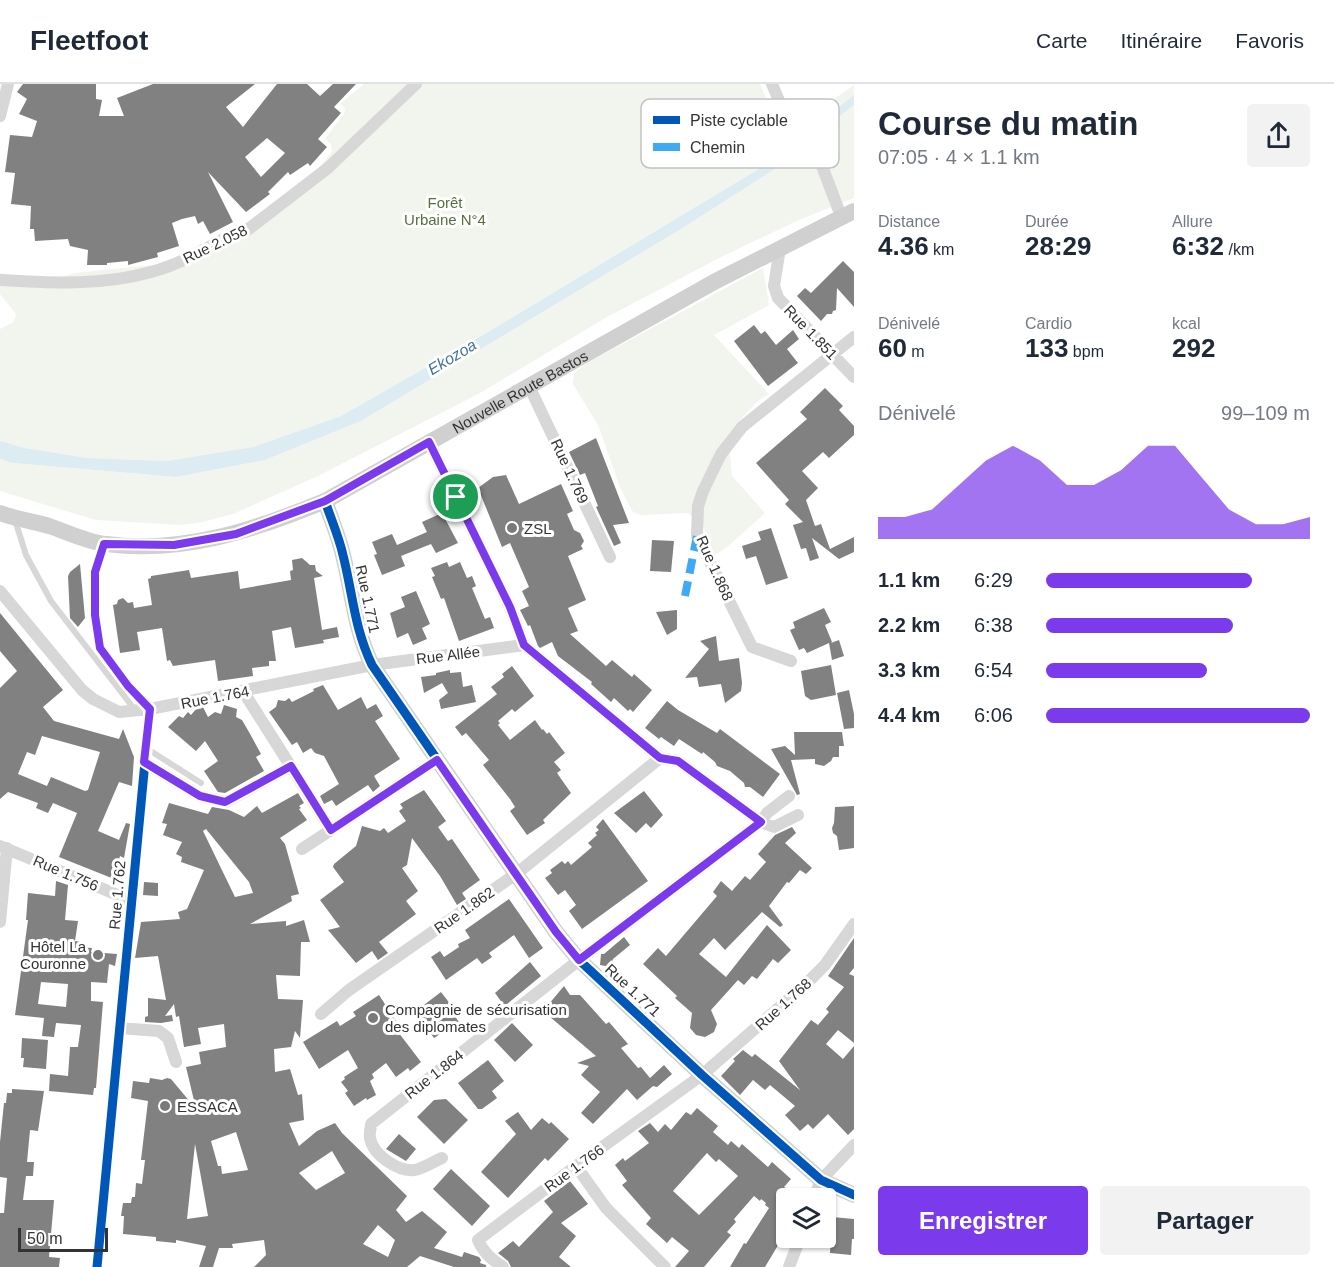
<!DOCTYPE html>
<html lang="fr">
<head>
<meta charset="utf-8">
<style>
	body { margin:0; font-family:Arial,sans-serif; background:#f2f2f3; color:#1f2937; height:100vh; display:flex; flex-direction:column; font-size:22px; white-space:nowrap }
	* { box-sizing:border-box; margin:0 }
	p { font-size:20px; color:#747a83 }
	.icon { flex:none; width:33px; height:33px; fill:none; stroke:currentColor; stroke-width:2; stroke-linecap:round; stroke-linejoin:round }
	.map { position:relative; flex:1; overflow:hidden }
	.sheet { display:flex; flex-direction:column; background:#fff; width:480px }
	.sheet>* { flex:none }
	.fabs { position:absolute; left:776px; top:1104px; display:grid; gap:12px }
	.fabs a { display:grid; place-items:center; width:60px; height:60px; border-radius:6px; background:#fff; box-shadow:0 2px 4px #0004; font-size:30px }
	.scale { position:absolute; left:18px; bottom:15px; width:90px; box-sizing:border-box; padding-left:6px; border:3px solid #333; border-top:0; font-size:16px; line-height:21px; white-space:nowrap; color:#333; -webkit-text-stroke:4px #fff; paint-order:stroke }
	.pin { position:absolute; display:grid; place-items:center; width:51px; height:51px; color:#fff; margin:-26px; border:3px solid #fff; border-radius:50%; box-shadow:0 2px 6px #0007 }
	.round { display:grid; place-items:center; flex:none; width:63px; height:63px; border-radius:6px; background:#f2f2f3 }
	.headline { display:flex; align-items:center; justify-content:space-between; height:102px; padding:0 24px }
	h1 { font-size:33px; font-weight:600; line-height:45px }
	.metrics { display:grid; grid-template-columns:repeat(3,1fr); gap:9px; height:102px; padding:6px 24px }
	.metrics div { display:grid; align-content:center }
	.metrics b { font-size:26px; font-weight:600 }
	.metrics small { font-size:16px; font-weight:400 }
	.metrics p { font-size:16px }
	.chart { height:168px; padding:12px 24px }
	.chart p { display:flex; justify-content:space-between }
	.chart svg { width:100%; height:108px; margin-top:6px; fill:#7c3aed; opacity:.7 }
	.button { display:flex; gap:12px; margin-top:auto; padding:12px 24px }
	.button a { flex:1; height:69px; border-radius:6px; background:#7c3aed; color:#fff; font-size:24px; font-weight:600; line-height:69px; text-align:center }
	.button a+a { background:#f2f2f3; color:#1f2937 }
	ul { padding:0 24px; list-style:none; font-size:20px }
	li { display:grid; grid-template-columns:96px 72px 1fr; align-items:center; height:45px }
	li i { height:15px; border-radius:8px; background:#7c3aed }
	header { display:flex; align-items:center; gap:36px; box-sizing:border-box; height:84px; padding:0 30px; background:#fff; border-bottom:2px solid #e0e1e3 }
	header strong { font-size:28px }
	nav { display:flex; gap:33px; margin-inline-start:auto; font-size:21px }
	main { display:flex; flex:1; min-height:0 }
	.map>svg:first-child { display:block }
	.green { fill:#f1f5ed }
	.water { fill:#ddebf3 }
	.building { fill:#818181; fill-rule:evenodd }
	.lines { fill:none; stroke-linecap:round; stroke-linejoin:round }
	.lane { stroke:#d7d7d7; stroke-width:6 }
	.street { stroke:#d7d7d7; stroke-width:12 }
	.secondary { stroke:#d0d0d0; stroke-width:16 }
	.quiet { stroke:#3fa9f5; stroke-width:8; stroke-dasharray:15 8; stroke-linecap:butt }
	.cycleway-casing { stroke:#fff; stroke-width:13 }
	.cycleway { stroke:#0057b8; stroke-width:9 }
	.route-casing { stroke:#fff; stroke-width:12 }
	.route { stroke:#7c3aed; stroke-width:8 }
	.poi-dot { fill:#7a7a7a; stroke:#fff; stroke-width:2 }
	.labels { text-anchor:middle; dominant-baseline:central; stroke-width:6; stroke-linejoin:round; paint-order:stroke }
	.park-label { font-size:15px; fill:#56703f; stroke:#fff }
	.street-label { font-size:15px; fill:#333; stroke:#fff }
	.poi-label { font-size:15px; fill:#333; stroke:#fff; text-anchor:start }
	.water-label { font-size:16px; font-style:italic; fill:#3f7597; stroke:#fff }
	.key { fill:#fff; stroke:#c2c2c2; stroke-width:1.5 }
	.key-label { font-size:16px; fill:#333 }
</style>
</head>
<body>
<header>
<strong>Fleetfoot</strong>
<nav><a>Carte</a><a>Itinéraire</a><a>Favoris</a></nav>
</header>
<main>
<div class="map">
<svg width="854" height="1183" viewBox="0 0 854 1183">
	<rect width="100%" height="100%" fill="#fff"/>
	<path class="green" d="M364,0H760L783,56L792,49L799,40L854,1V114L799,136L723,172L607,233L480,309L318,392L233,430L203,438L181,441L96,436L0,407V375L13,379L176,393L265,376L361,337L681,145L778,83L798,66L793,59L772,77L488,248L341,332L253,363L167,377L87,374L25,364L0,357V245L14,238L16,230L0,210V189L34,194H58L75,189L162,180L233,148L314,90L332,68L331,60L325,55L344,30L345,24L340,20Z
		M763,184L769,221L714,251L769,310C753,317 740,337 728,351L732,392L765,429L725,465L714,471L706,462L704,443L688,429L641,431L633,428L620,404L599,343L573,300L574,289L587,279Z"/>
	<path class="water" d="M854,11V21L811,54L807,49Z
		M794,59L798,66L778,83L681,145L361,337L265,376L176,393L13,379L0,375V357L25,364L87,374L167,377L253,363L341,332L488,248L772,77Z"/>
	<path class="building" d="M23,0H96V15L102,16L99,32H124L117,14L153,0H255L226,23L243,43L277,0H307L320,12L333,0H356L334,23L341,29L318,55L327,63L310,82L308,79L290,91L288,88L268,108L270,110L246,128L208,88L233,138L210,150L203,137L198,140L195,132L182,135L172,139L179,162L157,169L158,173L128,181V177L107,179V181H87L88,166L70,162L68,155L35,157L34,145H30L31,122L11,120L15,89L5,88L10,51L32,53L37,37L19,30L27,15L17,8ZM267,54L285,69L261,93L245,73Z
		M843,177L854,188V223L837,204L836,226L833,227L832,230H827L821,237L797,212L805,204L811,209Z
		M754,241L761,250L765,247L776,261L793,246L799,255L787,265L798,279L768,302L734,257Z
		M825,304L843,322L839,326L854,342V351L829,374L823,368L802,387L818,404L806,416L815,442L821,440L830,465L854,453V468L839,475L812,454L819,474L810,477L806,464L801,465L793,441L803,438L785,420L789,416L756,379L807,335L800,328Z
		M596,354L629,439L613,441L621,459L614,462L596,423L598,422L585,389L580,391L569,368Z
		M506,391L519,420L561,400L573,427L567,430L574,446L580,449L584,457L581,462L583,465L568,472L586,516L568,524L578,547L570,550L606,582L612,576L632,593L634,590L652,606L633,628L630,625L628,627L614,614L611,618L591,600L592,598L558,572L552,558L540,564L538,562L530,541L528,542L520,526L529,522L522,507L529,503L510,459L502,463L478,404L493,393Z
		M442,429L458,459L436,469L431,460L401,472L405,482L382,491L374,471L377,470L372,458L392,450L397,461L427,448L422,438Z
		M771,444L788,494L766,501L756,472L746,475L742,462L761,456L758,448Z
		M652,456L674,457L671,488L650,487Z
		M302,474L310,481H315L316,487L323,492L314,494L322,546L337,543L339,553L323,556L324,559L295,564L291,543L272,547L276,577H269V582L252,584L253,592L218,597L215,576L173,582L170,576L167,577L162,544L137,548L140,566L120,569L113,521L117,520L118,516L123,514L128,519L133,518L134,524L152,521L148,495L151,494V492L189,486L191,494L238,487L240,505L291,496L290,487L293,486L292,476Z
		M447,478L449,483L460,478L467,494L472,492L476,502L472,504L485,535L490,533L494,544L459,557L444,514L441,515L432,493L435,492L431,484Z
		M80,480L85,534L78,543L70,534L68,492L70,488Z
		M416,507L430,540L422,544L427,555L413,561L408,549L397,554L390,529L405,523L401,513Z
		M824,524L831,538L825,541L832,558L831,559L839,556L844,572L832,576L829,559L807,569L804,564L799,566L790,546L795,544L793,538Z
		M677,526V545L667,551L656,528Z
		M0,529L63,606L43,623L54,637L119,655L123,645L134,673L132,702L119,698L98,747L119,756L126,739L130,740L124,774L120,772L114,795L59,773L77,729L53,719L48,729L36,724L38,719L8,708L0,715V604L17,587L0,567ZM42,652L100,668L88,706L85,707L51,693L47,702L18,690L27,668L35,671Z
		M716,552L719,577L739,574L742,599L741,607L725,619L721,600L699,603L697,593L685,594L709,565L700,557Z
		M831,581L836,611L811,616L805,612L801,587Z
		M512,582L534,612L515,628L512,625L498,637L500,639L498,641L510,656L535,636L542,646L543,645L547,650L549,648L565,669L554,678L561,686L557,689L571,709L543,736L545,739L527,751L510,727L515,723L510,715L483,681L489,676L466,649L462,652L455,643L497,610L491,603L504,593L502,590Z
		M450,586V589L461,588L463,603L472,601L476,618L441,625L439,616L448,609L442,599L424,609L421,593L436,591V589Z
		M323,601L338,626L361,613L367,625L376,620L383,632L375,637L400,675L374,692L380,702L373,708L368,701L336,722L332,716L324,720L320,712L339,700L324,672L315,669L311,664L303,669L297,658L292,661L269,628L276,623L278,616L285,617L289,614L292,618L314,607L313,605Z
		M849,606L854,630V644L844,645L837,609Z
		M667,617L678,626L717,649L720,645L780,690L763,713L750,703H745L744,699L730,687L717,682L715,678L703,668L702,670L679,655L674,662L661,653L659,655L645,644Z
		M224,621L237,625L236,633L242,636L249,648L261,670L256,673L264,687L225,709L218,708L204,687L218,677L205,657L196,667L168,643L179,632L183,634L188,628L191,631L197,624L203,623L208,633L215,628L221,630Z
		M794,648H842L844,662H839V673H833L831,677L824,682L815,680V675L791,676L800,710L797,711L771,665L785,662L795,671Z
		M424,706L446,737L438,743L448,757L452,755L480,796L462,809L466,815L457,821L440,792L412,754L407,781L402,784L418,807L406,817L416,830L379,858L388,869L378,876L372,867L356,879L328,846L340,843L320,816L344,798L333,783L334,780L356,762L362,742L380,747L384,744L388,749L406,737L399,727L403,724L400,720Z
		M644,707L663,731L651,744L646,739L636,749L614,729Z
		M298,709L304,719L299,722L301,724L299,725L307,736L280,754L285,760L299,810L291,812L292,817L250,840L286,837V842L304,836L310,858H301L300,892L276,891L278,915L303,916L300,954L295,947L291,963L274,965L275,988L290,985L298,1011L302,1010L304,1036L289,1039L299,1062L317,1047L335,1039L342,1049L407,1112L396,1126L406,1138L422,1127L447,1148L434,1164L462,1173L464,1168L479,1173L481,1176L480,1179L486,1181V1183H454L420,1172L407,1183H254L266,1171L264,1156L232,1160L233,1164H219L213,1183H199L206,1162L176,1156V1159L156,1157V1153L123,1150L124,1132H121L123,1119H131L132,1113H135L136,1099L142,1100L145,1076H141L148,1017L131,1014L133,997L149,999L150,994L162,996L167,994L171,995L196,1025L186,983L201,980L199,968L226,963L224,940L198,944L201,960L184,963L179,932L176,933L174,920L165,932L172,931L173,937L161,939L145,938V933L148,932V914L166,916L158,872L135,874L141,838L180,835L178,828L187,825L204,786L181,778L182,773L176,770L182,758L163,751L167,740L162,739L169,719L208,730L212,723L229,726L244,733L257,722L262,729ZM206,745L249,798L253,809L235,813L203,747ZM236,1048L248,1086L222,1090L221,1082H218L211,1057ZM195,1060L208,1132L187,1135ZM332,1067L345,1089L316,1106L299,1089ZM378,1141L395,1156L388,1173L363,1160Z
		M854,722V764L839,766L837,752L833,749L832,744L834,739L835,723Z
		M603,735L648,797L582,845L569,827L576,821L565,806L558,811L545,794L552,789L550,786L562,777L565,780L568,777L571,781L592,763L588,759L597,751L595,749L599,746L596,743Z
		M792,743L796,749L785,759L812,784L806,790L800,786L789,799L787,798L769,822L783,841L780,843L762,828L725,866L714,854L699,870L726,893L767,841L791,866L778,879L773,875L757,895L752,892L744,901L738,896L711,926L717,940L714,948L705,953L696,951L690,944L692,929L675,914L677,912L643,880L658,864L666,872L717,812L713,808L721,797L732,807L745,792L750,796L766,778L758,770L775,751Z
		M56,797L68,801L65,836L78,837L75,857L81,858L80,863L92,864L91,868L117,870L115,882L109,880L107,899L91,898V917L103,918L96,1004H94L93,1011L49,1007L50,990L68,992L70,963H78L81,941L56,939L54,953L42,952L44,934L15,931L28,836H26L28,809L55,812ZM41,898L68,900L66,923L38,920Z
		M144,798L158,799V812L143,811Z
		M509,815L543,864L529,874L514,851L489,869L492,873L482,880L477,874L446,896L431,873L440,867L444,873L459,863L458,860L470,854L465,846Z
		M624,853L630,861L613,875L611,883L600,881L601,870H604Z
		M854,854V884L849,890L854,892V959L838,946L826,960L843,975L854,962V1045L848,1051L828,1030L813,1045L808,1040L800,1047L785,1031L795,1022L770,1001L765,1006L753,996L740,1011L721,992L735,977L733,975L743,966L752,973L755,970L800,1006L779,977L811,936L818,941L829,928L826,925L844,903L828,892Z
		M530,878L541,892L507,920H503L495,909Z
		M564,902L570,911H580L606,940L609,938L628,960L621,964L638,984L641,983L650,994L664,981L672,990L657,1003L653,1002L637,1016L627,1005L593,1040L581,1029L600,1008L581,991L589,982L577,979L596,972L543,927Z
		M441,908L454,925L451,927L459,938L434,954L423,939L420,942L412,930Z
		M379,911L396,937L392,940L421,978L410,987L408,984L396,993L386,979L372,990L374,994L370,997L376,1011L367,1016L366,1014L354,1022L345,1009L348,1007L341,998L345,995L344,993L358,984L348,966L319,985L303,958L337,937L340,942L356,932L353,928Z
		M512,939L533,961L515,978L494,956Z
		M22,954L48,956L46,985L23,983L24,974H21Z
		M488,976L504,997L492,1007L497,1014L482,1025H478L458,999Z
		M12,1005L44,1007L38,1047L30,1046L27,1078H34L33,1092H26L23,1116H54L49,1173L60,1174L59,1183H0V1129H4L7,1094L0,1093V1058L4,1019H6L7,1009H12Z
		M446,1015L468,1036L444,1060L417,1033L434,1016Z
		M697,1024L718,1042L713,1048L728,1061L731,1057L739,1064L742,1060L768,1083L772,1078L791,1095L784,1103L804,1114H786V1148L765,1183H730L744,1159L746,1160L769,1124L765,1121L766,1119L761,1115L760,1117L754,1112L734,1135L736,1138L727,1148L731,1151L704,1183H675L689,1167L672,1153L667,1159L646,1140L651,1134L622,1101L627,1097L615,1081L623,1074L625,1077L649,1059L638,1047L650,1039L658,1048L665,1040L671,1046L686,1028L691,1031ZM707,1069L716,1078L719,1075L738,1092L699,1131L673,1107Z
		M518,1028L531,1046L542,1034L549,1040L551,1038L569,1055L548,1077L545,1074L508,1114L481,1088L516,1050L505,1037Z
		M399,1050L416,1065L406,1077L386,1065Z
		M451,1085L490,1122L472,1142L433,1105Z
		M570,1097L588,1120L561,1139L576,1152L559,1173L571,1183H511L508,1177L498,1169L513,1157L519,1163L553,1128L544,1117Z
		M832,1133L854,1135V1155H852L851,1171L830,1169Z"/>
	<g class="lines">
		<path class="lane" d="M15,436L26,471L51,517L135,626
			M146,664L201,699"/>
		<path class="street" d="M772,0L791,45L798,50L822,82L841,132
			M0,32L8,0
			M780,164L774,202L778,214L854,293
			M0,196C50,199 102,202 151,188C182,180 210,162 238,147H246L328,84L416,0
			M529,302L610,473
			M429,358L510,523L524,561L660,674
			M0,507L82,606L93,615L119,628L150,625L372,581L524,561
			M791,577L752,563L697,452L698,422L703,407L721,370L742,343L854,253
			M243,607L331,746
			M660,674L678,677L761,738L767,729L789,712
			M144,678L200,712L226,718L291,682
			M0,762L132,817
			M302,765L437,676
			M0,838L7,764
			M321,930L349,906L516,790L660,674
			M119,944L159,947L168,954L176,978
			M442,1074C433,1078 424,1084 415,1086C398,1088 373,1071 370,1054C369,1050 371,1044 371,1040L579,876L761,738L774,743L798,731
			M576,1082L606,1124L665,1183
			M814,1114L821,1096L854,1061
			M97,1183L150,625L128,602L100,564L95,531V488L104,460
			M503,1183C491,1175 483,1168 478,1156L576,1082L702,991L807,899L825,881L854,840
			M789,1183L800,1154"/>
		<g class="secondary">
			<path d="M325,417C331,435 339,453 343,471C353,511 354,543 372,581L556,848L579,876L702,991L821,1096L854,1111"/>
			<path id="s1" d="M0,429C16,435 32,437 49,442C67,448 87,458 106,460C183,470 255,446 325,417L714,198L854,127"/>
		</g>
		<path class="quiet" d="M685,512L697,452"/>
		<defs>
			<path id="cycleway" d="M325,417C331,435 339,453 343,471C353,511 354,543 372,581L556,848L579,876L702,991L821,1096L854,1111
				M97,1183L150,625L128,602L100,564L95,531V488L104,460"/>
		</defs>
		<use href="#cycleway" class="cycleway-casing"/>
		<use href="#cycleway" class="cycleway"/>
	</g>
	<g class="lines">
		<defs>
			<path id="route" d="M429,358L510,523L524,561L660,674L678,677L761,738L579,876L556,848L437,676L331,746L291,682L225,718L200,712L144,678L150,625L128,602L100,564L95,531V488L104,460L174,461L236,450L325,417Z"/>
		</defs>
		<use href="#route" class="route-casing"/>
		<use href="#route" class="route"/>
	</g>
	<g class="poi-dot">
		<circle cx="512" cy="444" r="6"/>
		<circle cx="98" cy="871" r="6"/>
		<circle cx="373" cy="934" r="6"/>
		<circle cx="165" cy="1022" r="6"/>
	</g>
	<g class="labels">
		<g class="park-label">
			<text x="445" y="118">Forêt<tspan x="445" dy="17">Urbaine N°4</tspan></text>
		</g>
		<g class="street-label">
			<text transform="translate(215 160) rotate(-26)">Rue 2.058</text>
			<text transform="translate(811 248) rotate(46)">Rue 1.851</text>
			<text stroke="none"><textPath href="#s1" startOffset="560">Nouvelle Route Bastos</textPath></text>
			<text transform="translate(570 387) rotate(65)">Rue 1.769</text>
			<text transform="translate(715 484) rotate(66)">Rue 1.868</text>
			<text transform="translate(368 515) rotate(78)">Rue 1.771</text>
			<text transform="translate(448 571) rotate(-7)">Rue Allée</text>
			<text transform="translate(215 613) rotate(-11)">Rue 1.764</text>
			<text transform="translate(66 789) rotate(23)">Rue 1.756</text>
			<text transform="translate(117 811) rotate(-85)">Rue 1.762</text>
			<text transform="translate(464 826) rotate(-35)">Rue 1.862</text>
			<text transform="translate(633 906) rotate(43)">Rue 1.771</text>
			<text transform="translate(783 920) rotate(-42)">Rue 1.768</text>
			<text transform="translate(434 990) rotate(-38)">Rue 1.864</text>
			<text transform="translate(574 1084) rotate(-36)">Rue 1.766</text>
		</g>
		<g class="poi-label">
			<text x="524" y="444">ZSL</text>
			<text x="86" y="862" text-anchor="end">Hôtel La<tspan x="86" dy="17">Couronne</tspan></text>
			<text x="385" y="925">Compagnie de sécurisation<tspan x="385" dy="17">des diplomates</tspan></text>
			<text x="177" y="1022">ESSACA</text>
		</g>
		<g class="water-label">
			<text transform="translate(452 273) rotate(-31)">Ekozoa</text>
		</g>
	</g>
	<rect x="641" y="15" width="198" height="69" rx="9" class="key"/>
	<rect x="653" y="32" width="27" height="8" fill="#0057b8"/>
	<rect x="653" y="59" width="27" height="8" fill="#3fa9f5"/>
	<g class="key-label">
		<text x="690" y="42">Piste cyclable</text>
		<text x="690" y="69">Chemin</text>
	</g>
</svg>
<div class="fabs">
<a><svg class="icon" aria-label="layers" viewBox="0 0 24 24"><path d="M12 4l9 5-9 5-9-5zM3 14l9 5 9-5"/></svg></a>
</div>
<div class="scale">50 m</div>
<div class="pin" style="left:456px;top:413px;background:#1e9e55"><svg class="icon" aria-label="arrive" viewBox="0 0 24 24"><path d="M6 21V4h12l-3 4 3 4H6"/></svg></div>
</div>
<section class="sheet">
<div class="headline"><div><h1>Course du matin</h1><p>07:05 · 4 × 1.1 km</p></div><a class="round"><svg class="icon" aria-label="share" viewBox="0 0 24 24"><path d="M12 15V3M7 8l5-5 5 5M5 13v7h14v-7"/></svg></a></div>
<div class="metrics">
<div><p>Distance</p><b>4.36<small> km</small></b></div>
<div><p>Durée</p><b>28:29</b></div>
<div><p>Allure</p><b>6:32<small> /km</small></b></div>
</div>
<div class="metrics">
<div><p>Dénivelé</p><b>60<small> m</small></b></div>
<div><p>Cardio</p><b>133<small> bpm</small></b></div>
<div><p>kcal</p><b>292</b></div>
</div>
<div class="chart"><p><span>Dénivelé</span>99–109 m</p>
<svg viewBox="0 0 160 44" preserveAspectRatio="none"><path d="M0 44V35L10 35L20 32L30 22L40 12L50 6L60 12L70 22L80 22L90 16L100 6L110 6L120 19L130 32L140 38L150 38L160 35V44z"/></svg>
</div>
<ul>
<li><b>1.1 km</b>6:29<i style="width:78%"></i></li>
<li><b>2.2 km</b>6:38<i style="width:71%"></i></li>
<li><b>3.3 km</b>6:54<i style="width:61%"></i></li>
<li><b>4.4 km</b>6:06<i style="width:100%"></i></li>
</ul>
<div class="button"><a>Enregistrer</a><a>Partager</a></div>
</section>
</main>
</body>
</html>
